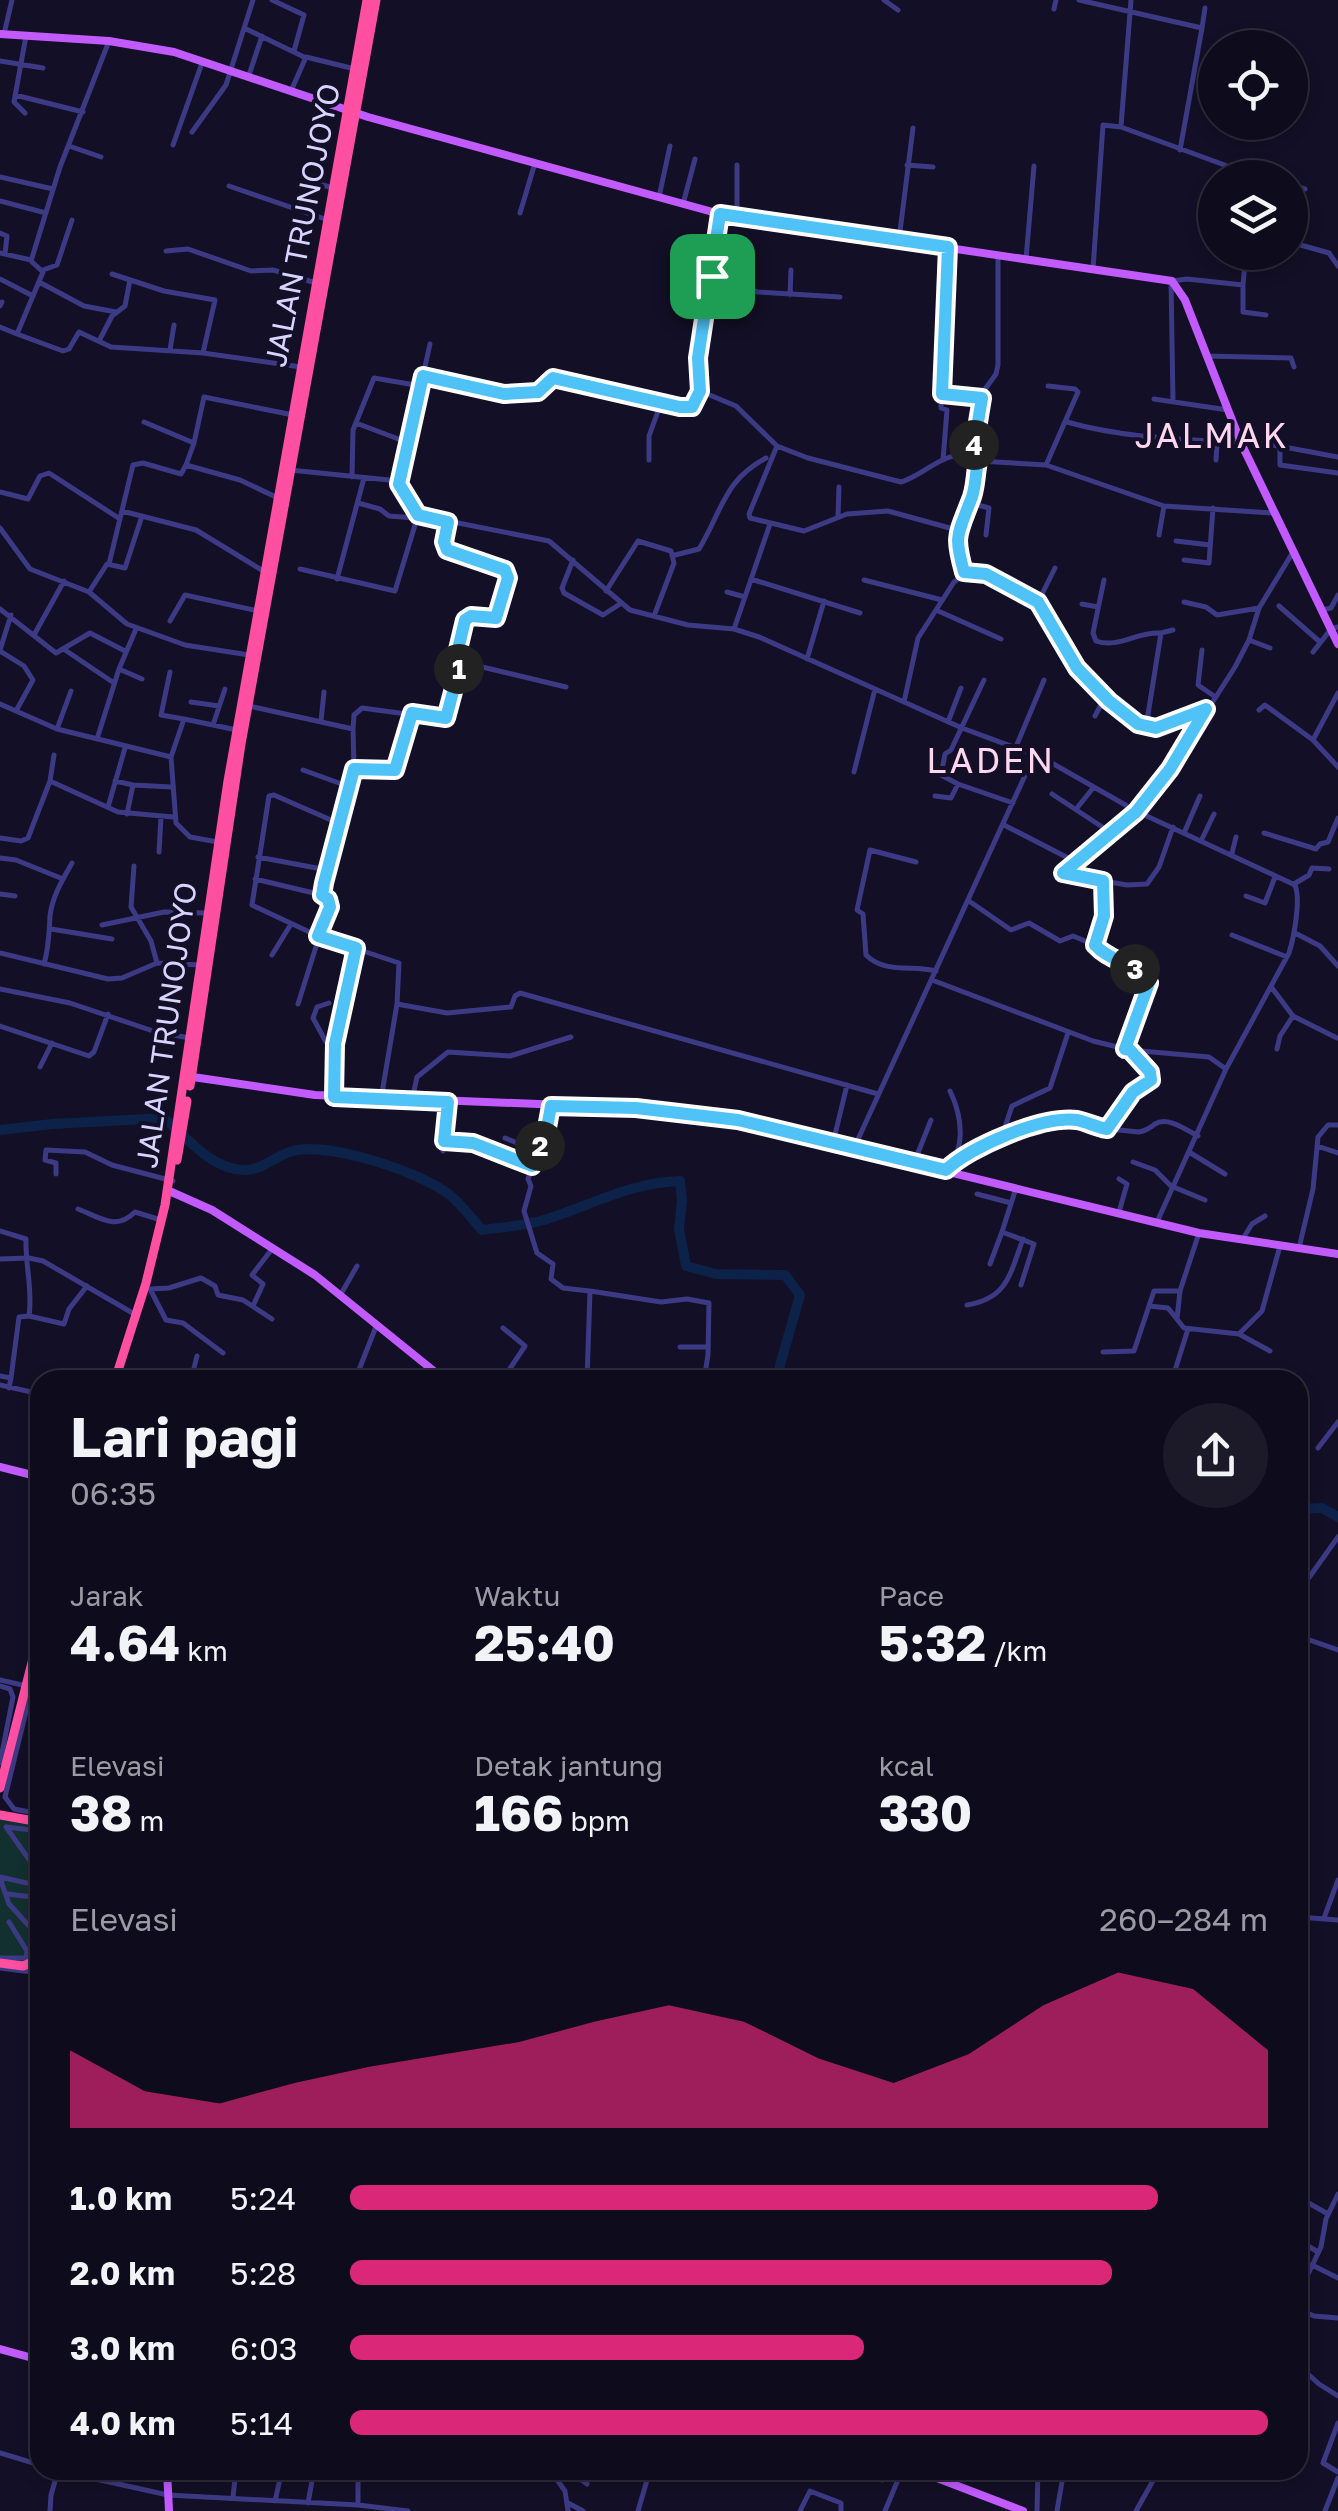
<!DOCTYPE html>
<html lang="id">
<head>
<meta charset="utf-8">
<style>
	body { margin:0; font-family:"Golos Text",sans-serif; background:#1c1929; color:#f1f3f6; height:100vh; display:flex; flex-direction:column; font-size:38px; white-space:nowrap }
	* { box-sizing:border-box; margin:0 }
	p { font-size:32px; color:#9b9ba3 }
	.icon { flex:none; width:55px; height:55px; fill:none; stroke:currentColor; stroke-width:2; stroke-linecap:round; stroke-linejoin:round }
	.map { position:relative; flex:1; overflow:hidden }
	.panel { position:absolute; left:30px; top:1370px; width:1278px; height:1110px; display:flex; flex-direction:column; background:#0e0b1c; border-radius:30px; box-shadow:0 5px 15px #0003,0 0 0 2px #2e2b3b }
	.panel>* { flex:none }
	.tools { position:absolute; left:1198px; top:30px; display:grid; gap:20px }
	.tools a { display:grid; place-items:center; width:110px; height:110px; border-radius:50%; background:#0e0b1c; box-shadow:0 5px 15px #0003,0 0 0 2px #2e2b3b; font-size:50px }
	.pin { position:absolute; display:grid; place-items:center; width:85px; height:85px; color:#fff; margin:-42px; border-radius:20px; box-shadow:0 5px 15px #0006 }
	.km { position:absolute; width:50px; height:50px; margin:-25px; border-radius:50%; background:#222; color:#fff; font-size:28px; line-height:50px; text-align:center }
	.round { display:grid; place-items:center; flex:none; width:105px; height:105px; border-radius:52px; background:#1c1929 }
	.headline { display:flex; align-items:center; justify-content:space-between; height:170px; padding:0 40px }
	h1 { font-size:55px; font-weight:700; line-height:75px }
	.figures { display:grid; grid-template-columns:repeat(3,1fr); gap:15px; height:170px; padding:10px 40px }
	.figures div { display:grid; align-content:center }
	.figures b { font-size:50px; font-weight:700 }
	.figures small { font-size:28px; font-weight:400 }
	.figures p { font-size:28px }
	.chart { height:280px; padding:20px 40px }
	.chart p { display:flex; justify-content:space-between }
	.chart svg { width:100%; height:180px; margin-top:10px; fill:#db2777; opacity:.7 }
	ul { padding:0 40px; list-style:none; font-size:32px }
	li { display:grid; grid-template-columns:160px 120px 1fr; align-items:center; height:75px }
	li i { height:25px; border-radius:12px; background:#db2777 }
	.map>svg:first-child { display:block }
	.green { fill:#12302f }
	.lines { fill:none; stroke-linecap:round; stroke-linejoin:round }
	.river { stroke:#0c2248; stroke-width:10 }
	.minor { stroke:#3d3a85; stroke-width:5 }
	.major { stroke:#c25bff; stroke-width:8 }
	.highway { stroke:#ff4fa3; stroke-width:9 }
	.route-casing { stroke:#fff; stroke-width:20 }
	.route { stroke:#4fc3f7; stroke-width:12 }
	.labels { text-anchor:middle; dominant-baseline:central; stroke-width:8; stroke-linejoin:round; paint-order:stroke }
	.street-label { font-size:30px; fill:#d9d4ff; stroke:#130f26 }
	.quarter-label { font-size:35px; letter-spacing:2.5px; fill:#ffd6f0; stroke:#130f26 }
</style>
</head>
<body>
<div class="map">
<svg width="1338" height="2511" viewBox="0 0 1338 2511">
	<rect width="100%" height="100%" fill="#130f26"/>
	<path class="green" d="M0,1817L40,1824V1964L0,1962Z"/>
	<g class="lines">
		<path class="river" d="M0,1130L52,1124L164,1118C187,1137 213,1172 247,1170C263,1170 280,1152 297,1150C334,1144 422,1172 451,1196C462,1205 472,1219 482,1230C502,1227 524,1226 544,1220C589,1206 632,1182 680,1181L682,1201L679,1229L686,1266L716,1274L785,1275L800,1295L780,1365L779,1380
			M1298,1509L1322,1508L1338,1517"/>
		<path class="minor" d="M272,0L304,15L294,51
			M884,0L898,10
			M1079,0L1202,28L1180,150
			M1054,9L1056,0
			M244,28L304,57
			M1202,28L1205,8
			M4,34L12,0
			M0,61L43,68
			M248,78L262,36
			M291,91L306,57L355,69
			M15,95L83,112
			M25,113L14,102L26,36
			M1121,126L1131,0
			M192,132L226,85L253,0
			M173,145L202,63
			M69,146L101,157
			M737,165V217
			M907,165L933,167
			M0,177L53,189
			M312,182L333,188
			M1290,185L1305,189
			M229,186L328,220
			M659,197L670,146
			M0,201L46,213
			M683,204L695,159
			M520,213L535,163
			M0,233L7,236L5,254
			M899,239L913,128
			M1290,242L1329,253L1338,266
			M166,251L188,249L251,271L273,270L316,283
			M0,253L31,260
			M1026,259L1034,166
			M1093,269L1103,125L1121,127L1260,178
			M43,270L57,265L72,220
			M112,274L164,291L215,300L203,353
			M712,275L731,279L728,304
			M0,279L33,296
			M1171,281L1173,401
			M1172,281L1187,279L1243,285L1246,252
			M39,282L84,306L116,312
			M731,285L758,292L840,297
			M1243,285V312L1266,315
			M790,295L791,270
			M0,306L2,302
			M0,327L17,334L43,272L31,261L60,167L109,41
			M17,334L63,351L69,349L79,332L111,347L203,353L301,367
			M99,341L112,316L125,306L130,280
			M170,350L174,325
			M1206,356L1291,358L1294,367
			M423,377L504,394L539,392L553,378L681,407H692L700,391L698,357L720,214
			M700,391L736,406L777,446L749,514L750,518L804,531L847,514L888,511L957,530
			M942,394L982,398
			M1154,399L1228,410
			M144,422L194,443L204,397L293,415
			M1067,422C1130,440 1196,439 1261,444C1287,446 1312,453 1338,457
			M356,423L409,443
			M194,443L186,465L240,480L278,498
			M777,446L808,458L901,482C928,474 950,442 978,462
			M1280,447V465L1338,473
			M973,457L983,392L996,374L998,365V255
			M649,460V436L661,403
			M943,460L947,410L941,408L948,247
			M1216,460L1217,443
			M1046,465L1078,392L1075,389L1048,386
			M290,470L389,480L402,487L418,515L549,541L630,610L688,625L734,629L759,637L962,728L1043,758L1136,811L1295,885C1301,900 1294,937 1289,953L1226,1069L1157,1222
			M352,477L353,430L374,378L421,386
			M399,484L430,344
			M0,492L28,499L40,476L49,473L120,519
			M358,503L380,509L389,516L416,518
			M970,503L989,508L986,535
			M122,511L196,530L265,572
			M838,516L839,487
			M448,521L444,542L447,550L508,574L498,616H471L465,620L456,659L461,662
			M0,528L30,569L89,592L127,624L185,645L249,655
			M1159,535L1164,506
			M1176,541L1210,545
			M675,555L699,549C722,511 724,480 766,458
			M573,560L562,588L564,593L603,615L620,604
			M1184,560L1209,563L1213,508
			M109,564L133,465L143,463L181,474L186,465
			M300,569L395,591L418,515
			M964,572C953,534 958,535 971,501C976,489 975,474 979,461L1046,465L1164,506L1273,513
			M337,579L364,478
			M751,579L860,613
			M864,580L942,600
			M1104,580L1093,633L1096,641C1119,649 1137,631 1161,633L1146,727
			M606,591L638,541L671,551L674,563L654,616
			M89,592L107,564L125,568L141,519
			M727,592L745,597
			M1038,602L1055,568
			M1184,602L1206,607L1217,615L1259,608
			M1082,604L1098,607
			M1279,606L1320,642
			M0,609L56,653L90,633L125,651
			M936,610L1001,639
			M1322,610L1331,608L1338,595
			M170,621L185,595L258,611
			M734,629L770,524
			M1161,633L1173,630
			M34,635L64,581
			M1249,640L1270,648
			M0,650L11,615
			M65,650L114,683
			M1202,650L1198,685L1214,696
			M0,651L24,666L33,680L16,711L0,704
			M1313,652L1331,629L1338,627
			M807,659L824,601
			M119,669L142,679
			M170,672L161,715L184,719
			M984,680L951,750L945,754L941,775L958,784L1013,803
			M1338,693L1313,740L1338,767
			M191,702L219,706
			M904,702L918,638L954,582L968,572L1000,580L1038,602L1077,668L1109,701L1138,724L1156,728L1206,709
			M249,706L353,729L354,769L322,895
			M1259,710L1265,705L1313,740
			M16,711L57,729L171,757
			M1095,716L1105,697
			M321,721L324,692
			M948,722L961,688
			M213,725L225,689
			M57,729L71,691
			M353,729L354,715L362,708L444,719L461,662L566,687
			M97,739L119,669L136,629
			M1015,749L1044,680
			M354,769L395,770L412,713
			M303,770L350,787
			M854,772L875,689
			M50,781L118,812L173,817
			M115,781L133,785L171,787
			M1052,794L1113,834
			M935,796L951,798L958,784
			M108,807L125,748
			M1077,808L1093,788
			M127,814L133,785
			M340,824L274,795L269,796L252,905L318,936L399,963L397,1004L381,1099
			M1004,825L1076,862
			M1184,833L1200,796
			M1264,833L1316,849L1320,844L1328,842L1338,818
			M0,838L21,841L28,838L50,781L54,755
			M1201,841L1214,814
			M218,842L190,837L176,823L171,757L184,719L237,730
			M159,852L161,817
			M1232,853L1236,837
			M258,857L327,870
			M0,858L16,860L63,879
			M916,862L870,850L857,910L863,914L866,955C885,974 912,965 936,971
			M134,866L131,907L151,941L157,963
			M1063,874L1136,811L1170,769L1235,667L1249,640L1259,608L1293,552
			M1063,874L1127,885L1147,884L1159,867L1173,827
			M255,879L322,895L330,902L298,1004
			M1103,881L1104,925L1095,945C1110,962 1139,964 1149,983L1125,1049
			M1294,884L1309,875L1312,868L1329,869
			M0,894L15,896
			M1246,896L1265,903L1275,877
			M969,901L1011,930L1029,923L1060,941L1073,936L1095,945
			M102,925L164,912L207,913
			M51,929L112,939
			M1295,933L1320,946L1338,966
			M1232,935L1287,957
			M0,953L108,979L122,978L157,963L200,965
			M272,955L291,924
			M44,964C49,947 49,934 50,916C52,897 63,879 72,863
			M932,980L1093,1041L1130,1050L1209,1057L1226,1069
			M1272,988L1293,1016L1280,1036L1277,1049
			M0,989L70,1003L156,1032L190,1038
			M329,1003L317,1007L313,1018L326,1042L336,1047
			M397,1004L447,1013L511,1007L515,996L520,993L878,1094
			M1293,1016L1337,1038
			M0,1026L89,1056L94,1052L108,1014
			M40,1067L52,1043
			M334,1097L335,1045L356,947
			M412,1100L417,1077L448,1052L510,1056L571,1037
			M551,1106L546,1133L528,1179L531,1186L524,1211L537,1253L553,1264L551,1279L563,1288L589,1291
			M1107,1129L1133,1092L1151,1080L1150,1073L1132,1052
			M1002,1136L1012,1106L1050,1088L1068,1033
			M505,1138L537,1151
			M444,1141L473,1143L532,1166
			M833,1143L847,1085
			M1317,1146L1338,1153
			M854,1148L1034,756
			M443,1151L448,1101
			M1189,1152L1225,1174
			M956,1160L1001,1136L1055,1121L1075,1120L1099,1128L1139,1132C1145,1131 1150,1128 1155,1124C1168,1116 1186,1130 1198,1136
			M1133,1162L1155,1170L1171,1186L1205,1200
			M914,1163L931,1120
			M945,1170C967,1150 962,1116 950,1091
			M56,1174V1163L45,1160L46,1150L85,1152L112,1165L173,1181
			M1119,1179L1127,1184L1119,1212
			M1016,1188L1002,1232L1034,1244L1021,1285
			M977,1194L1011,1203
			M78,1209C101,1218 116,1231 135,1212L161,1220
			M0,1231L26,1239C25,1265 33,1290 29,1316L19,1317L11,1378
			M1242,1240L1252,1224L1265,1216
			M1299,1248L1313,1189L1318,1137L1328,1125H1338
			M0,1259L29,1258L43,1261L136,1315
			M990,1264L1002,1232
			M150,1289L169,1288L201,1278L215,1286L218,1295L243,1300L272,1319
			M150,1289L166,1320L183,1323L223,1353
			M341,1294L357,1266
			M967,1305C1008,1298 1010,1274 1023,1239
			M253,1306L263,1284L252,1275L272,1249
			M1149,1306L1168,1308L1184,1328L1239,1334L1262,1311L1280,1246
			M29,1316L64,1324L69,1309L87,1286
			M1177,1319L1180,1291L1199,1233
			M1239,1334L1270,1351
			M680,1347H708
			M1103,1352L1134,1351L1154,1291H1180
			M0,1376L11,1378L9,1388
			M50,1380L51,1375
			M191,1380L197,1356
			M355,1380L377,1324
			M495,1380L507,1373L525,1346L503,1328
			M587,1380L590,1291L661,1302L687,1299L709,1303L708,1355L704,1380
			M1172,1380L1188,1329
			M0,1385L40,1394
			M1318,1448L1338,1422
			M1298,1593L1338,1537
			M1298,1636L1338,1650
			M1298,1674L1307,1640
			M0,1680L40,1689
			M0,1686L10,1689L13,1697L0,1763
			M32,1687L5,1797L14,1809L40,1814
			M1298,1731L1303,1733L1305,1745
			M35,1813L37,1800
			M6,1827L40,1875
			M6,1827L40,1831
			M0,1877L40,1886
			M0,1878L9,1904L40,1938
			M8,1894L40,1898
			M1298,1917L1338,1920
			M1324,1918L1338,1880
			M0,1958H26L27,1951L9,1922
			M0,1968L40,1973
			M1298,2197L1328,2214
			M1298,2240L1318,2252
			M1312,2265L1338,2278
			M1298,2295L1321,2247L1326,2219L1338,2194
			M1298,2309L1314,2316L1338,2318
			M1298,2365L1319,2384L1338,2396
			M1338,2423L1323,2463L1338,2472
			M0,2453L40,2465
			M55,2470L168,2495L358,2505L408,2511
			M358,2470V2505
			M359,2470L408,2477
			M550,2470L565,2491L568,2511
			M569,2471L587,2484
			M882,2480L885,2470
			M943,2480L947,2470
			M233,2497L236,2470
			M275,2501L282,2470
			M308,2503L314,2470
			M568,2503L583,2511
			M50,2511L51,2495L58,2471
			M638,2511L650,2470
			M800,2511L810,2491L841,2503V2511
			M885,2511L902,2470
			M1037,2511L1038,2470
			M1057,2511L1064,2470
			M1136,2511L1159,2470
			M1325,2511L1338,2478"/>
		<path class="major" d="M0,34L109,41L174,52L368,117L720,214L1172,281L1185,300L1241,443L1338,644
			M186,1076L315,1095L636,1108L722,1117L1199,1233L1338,1254
			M167,1190L212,1210L315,1275L445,1380
			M0,1467L40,1477
			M0,2349L40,2360
			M167,2470L169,2511
			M916,2470L1023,2511"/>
		<path class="highway" d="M190,1086L241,744L376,0
			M177,1160L187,1101
			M115,1380L146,1283L165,1205L228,781L367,0
			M0,1788L40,1631
			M0,1815L40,1822
			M0,1963L23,1966L40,1959"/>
	</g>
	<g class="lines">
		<defs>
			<path id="route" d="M720,214L948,247L942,394L982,398L972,458L978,462C975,475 976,490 970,502C957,536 954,536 964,572L986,574L1038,602L1077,668L1109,701L1138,724L1156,728L1206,709L1170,769L1136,812L1063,873L1103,881L1104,916L1095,945C1110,962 1139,964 1149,983L1125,1049L1130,1050L1150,1072L1151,1080L1133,1092L1107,1129C1096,1127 1087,1122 1077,1120C1041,1116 970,1147 946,1170L738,1120L636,1108L551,1106L546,1133L532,1166L473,1143L444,1141L448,1102L334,1097L335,1044L356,948L318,936L330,907L328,899L322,895L324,883L354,769L395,770L412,713L446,718L461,662L456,658L465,620L471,616L496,618L508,578L505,570L447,550L444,542L448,522L418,515L399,484L423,376L504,394L538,392L553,378L680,407H692L700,391L698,358Z"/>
		</defs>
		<use href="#route" class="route-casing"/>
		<use href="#route" class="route"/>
	</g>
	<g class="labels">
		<g class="street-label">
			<text transform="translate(302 225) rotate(-79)">JALAN TRUNOJOYO</text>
			<text transform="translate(166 1025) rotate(-82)">JALAN TRUNOJOYO</text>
		</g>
		<g class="quarter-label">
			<text x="1212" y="435">JALMAK</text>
			<text x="991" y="760">LADEN</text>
		</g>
	</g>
</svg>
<div class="tools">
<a><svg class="icon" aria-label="locate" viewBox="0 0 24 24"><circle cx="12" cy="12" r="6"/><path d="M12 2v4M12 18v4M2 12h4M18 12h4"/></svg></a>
<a><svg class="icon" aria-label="layers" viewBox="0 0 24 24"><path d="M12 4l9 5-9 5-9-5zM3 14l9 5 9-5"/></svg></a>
</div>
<div class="pin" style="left:712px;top:276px;background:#1e9e55"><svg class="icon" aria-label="arrive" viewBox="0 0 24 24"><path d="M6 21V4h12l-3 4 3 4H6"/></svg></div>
<b class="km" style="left:459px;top:669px">1</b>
<b class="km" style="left:540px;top:1146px">2</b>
<b class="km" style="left:1135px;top:969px">3</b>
<b class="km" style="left:974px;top:445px">4</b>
<section class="panel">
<div class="headline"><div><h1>Lari pagi</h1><p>06:35</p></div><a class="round"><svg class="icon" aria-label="share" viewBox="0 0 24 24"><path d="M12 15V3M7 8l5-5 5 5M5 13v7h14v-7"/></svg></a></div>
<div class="figures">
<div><p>Jarak</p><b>4.64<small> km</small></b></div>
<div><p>Waktu</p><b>25:40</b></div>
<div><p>Pace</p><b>5:32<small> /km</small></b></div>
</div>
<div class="figures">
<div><p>Elevasi</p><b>38<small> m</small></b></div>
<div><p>Detak jantung</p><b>166<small> bpm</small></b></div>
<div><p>kcal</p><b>330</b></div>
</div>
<div class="chart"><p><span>Elevasi</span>260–284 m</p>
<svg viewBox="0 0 160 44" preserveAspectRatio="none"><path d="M0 44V25L10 35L20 38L30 33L40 29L50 26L60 23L70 18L80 14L90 18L100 27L110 33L120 26L130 14L140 6L150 10L160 25V44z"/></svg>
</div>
<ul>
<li><b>1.0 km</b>5:24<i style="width:88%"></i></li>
<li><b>2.0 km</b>5:28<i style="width:83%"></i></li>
<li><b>3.0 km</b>6:03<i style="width:56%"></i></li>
<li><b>4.0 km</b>5:14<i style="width:100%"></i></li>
</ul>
</section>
</div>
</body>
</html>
